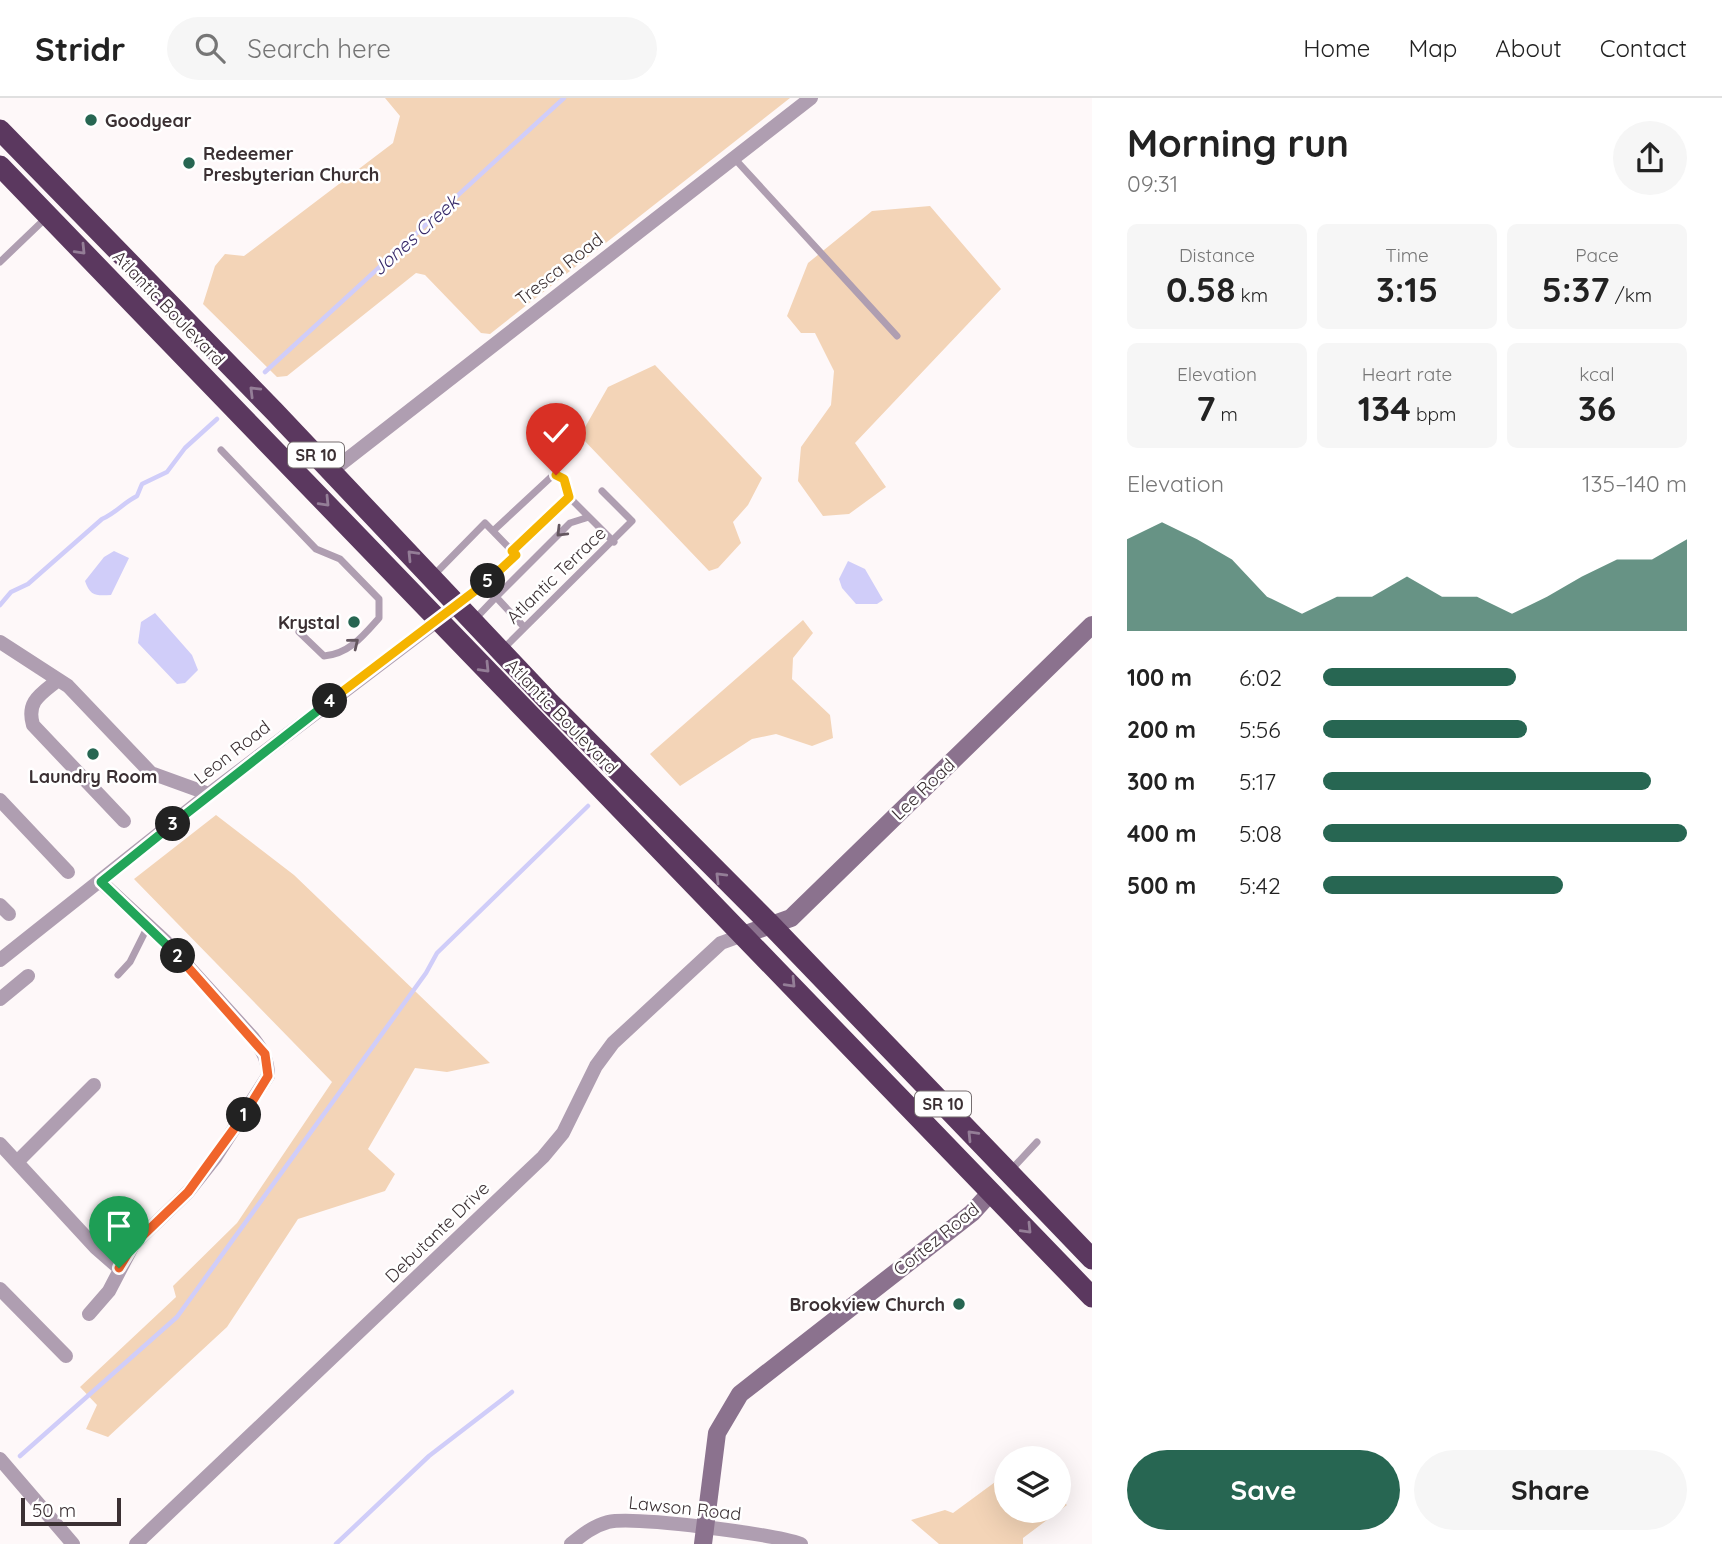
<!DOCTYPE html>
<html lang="en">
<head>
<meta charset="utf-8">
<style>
	body { margin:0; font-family:Quicksand,sans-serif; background:#f6f6f6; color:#222; height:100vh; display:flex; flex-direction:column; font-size:26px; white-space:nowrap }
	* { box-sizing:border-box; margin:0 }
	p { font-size:23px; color:#767676 }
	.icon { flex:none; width:38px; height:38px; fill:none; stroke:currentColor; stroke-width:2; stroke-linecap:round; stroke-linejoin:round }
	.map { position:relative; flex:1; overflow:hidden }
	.side { display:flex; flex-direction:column; background:#fff; width:630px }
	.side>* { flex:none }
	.tools { position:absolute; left:994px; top:1348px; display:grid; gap:14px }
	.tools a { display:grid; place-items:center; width:77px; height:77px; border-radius:50%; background:#fff; box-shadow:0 7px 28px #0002; font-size:35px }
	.scale { position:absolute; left:21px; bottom:18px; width:100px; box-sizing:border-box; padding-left:7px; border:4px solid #3b3033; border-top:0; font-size:19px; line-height:24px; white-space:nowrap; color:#3b3033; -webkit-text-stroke:5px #fff; paint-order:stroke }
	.pin { position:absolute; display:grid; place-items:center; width:60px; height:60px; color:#fff; margin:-72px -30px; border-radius:50% 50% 50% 0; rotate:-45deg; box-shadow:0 0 7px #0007 }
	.pin .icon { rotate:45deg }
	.km { position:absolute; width:35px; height:35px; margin:-18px; border-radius:50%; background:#222; color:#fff; font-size:19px; line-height:35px; text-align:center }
	.round { display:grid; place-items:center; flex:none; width:74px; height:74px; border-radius:37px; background:#f6f6f6 }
	.overview { display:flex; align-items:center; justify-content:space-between; height:119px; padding:0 35px }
	h1 { font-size:38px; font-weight:700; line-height:52px }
	.figures { display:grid; grid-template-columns:repeat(3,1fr); gap:10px; height:119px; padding:7px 35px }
	.figures div { display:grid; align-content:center; border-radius:10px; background:#f6f6f6; text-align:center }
	.figures b { font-size:35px; font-weight:700 }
	.figures small { font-size:19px; font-weight:400 }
	.figures p { font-size:19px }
	.chart { height:196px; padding:14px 35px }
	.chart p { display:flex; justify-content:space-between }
	.chart svg { width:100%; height:126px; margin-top:7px; fill:#276652; opacity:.7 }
	.primary-button { display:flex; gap:14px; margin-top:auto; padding:14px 35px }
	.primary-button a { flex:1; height:80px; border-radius:42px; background:#276652; color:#fff; font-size:28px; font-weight:700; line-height:80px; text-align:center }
	.primary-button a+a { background:#f6f6f6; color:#222 }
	ul { padding:0 35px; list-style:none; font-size:23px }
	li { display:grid; grid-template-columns:112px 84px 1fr; align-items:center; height:52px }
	li i { height:18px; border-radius:9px; background:#276652 }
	header { display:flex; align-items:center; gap:42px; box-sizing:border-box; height:98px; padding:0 35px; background:#fff; border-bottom:2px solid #e0e0e0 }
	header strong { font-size:33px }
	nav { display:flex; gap:38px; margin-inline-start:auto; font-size:24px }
	.search { width:490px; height:63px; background:#f6f6f6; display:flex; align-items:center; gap:18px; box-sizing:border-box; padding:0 24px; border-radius:38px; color:#767676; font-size:26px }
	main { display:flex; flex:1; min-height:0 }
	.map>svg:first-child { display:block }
	.green { fill:#f3d4b7 }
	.water { fill:#d0cdf9 }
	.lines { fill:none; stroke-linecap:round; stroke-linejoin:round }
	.stream { stroke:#d0cdf9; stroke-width:4.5 }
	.lane { stroke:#af9eb1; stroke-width:7 }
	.street { stroke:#af9eb1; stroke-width:14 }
	.secondary { stroke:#8b728e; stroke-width:18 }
	.highway { stroke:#5b385f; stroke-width:21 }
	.oneway { stroke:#947e97 }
	.oneway2 { stroke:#64565f }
	.split-1-casing { stroke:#fff; stroke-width:14 }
	.split-2-casing { stroke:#fff; stroke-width:14 }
	.split-3-casing { stroke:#fff; stroke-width:14 }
	.split-4-casing { stroke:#fff; stroke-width:14 }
	.split-5-casing { stroke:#fff; stroke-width:14 }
	.split-6-casing { stroke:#fff; stroke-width:14 }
	.split-1 { stroke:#f0652b; stroke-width:9 }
	.split-2 { stroke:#f0652b; stroke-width:9 }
	.split-3 { stroke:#22a559; stroke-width:9 }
	.split-4 { stroke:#22a559; stroke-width:9 }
	.split-5 { stroke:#f5b400; stroke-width:9 }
	.split-6 { stroke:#f5b400; stroke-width:9 }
	.poi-dot { fill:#276652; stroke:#fff; stroke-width:2.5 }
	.labels { text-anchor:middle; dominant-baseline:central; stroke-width:5; stroke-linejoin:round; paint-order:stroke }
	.shield { fill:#fff; stroke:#766e70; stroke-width:2 }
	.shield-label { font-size:16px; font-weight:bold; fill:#3b3033 }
	.poi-label { font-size:18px; font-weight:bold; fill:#3b3033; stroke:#fff; text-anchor:start }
	.street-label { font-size:18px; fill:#3b3033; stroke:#fff }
	.water-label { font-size:19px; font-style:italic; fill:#372a6a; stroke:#fff }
</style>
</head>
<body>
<header>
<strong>Stridr</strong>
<div class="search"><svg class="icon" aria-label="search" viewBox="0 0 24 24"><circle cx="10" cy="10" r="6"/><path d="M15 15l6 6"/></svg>Search here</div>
<nav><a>Home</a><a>Map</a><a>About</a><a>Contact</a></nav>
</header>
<main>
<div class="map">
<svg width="1092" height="1446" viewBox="0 0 1092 1446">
	<rect width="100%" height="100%" fill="#fef8f9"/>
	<path class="green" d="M385,0H790L490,236L481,235L425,177L416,175L287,278L277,279L203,206L215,168L225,156L244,158L393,45L400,18Z
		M930,108L1001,191L855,345L886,389L849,416L823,418L798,383L801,349L831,307L834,273L815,235H801L787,218L808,165L872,113Z
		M655,267L762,380L748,407L733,424L741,445L718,470L709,473L580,338L608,289Z
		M803,522L813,535L793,560L792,581L830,617L833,640L812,648L776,636L752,641L680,688L650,656Z
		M216,717L294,777L490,965L447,974L415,970L368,1051L395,1076L385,1093L298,1121L227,1229L108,1339L86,1331L97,1307L80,1289L176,1199L173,1188L237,1125L332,984L134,781Z
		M1006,1376V1412H1059V1400L1067,1407L1023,1440V1446H939L911,1422L945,1412L953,1415Z"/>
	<path class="water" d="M114,453L129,460L111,497C96,498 90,498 85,483L104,459Z
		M848,463L865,471L883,502L877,506H856L842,490L839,481Z
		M155,515L192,557L198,572L185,585L177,586L138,545L141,524Z"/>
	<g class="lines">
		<path class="stream" d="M265,274L564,0
			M0,507L11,494L28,486L102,421C116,415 123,405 137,398L142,386L167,374L185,350L217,321
			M20,1358L177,1219L426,875L437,855L588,708
			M336,1446L429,1358L512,1294"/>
		<path class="lane" d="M734,60L897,238
			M0,164L48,118
			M221,352L316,451L340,461L379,501V520C363,538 349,556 324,558L299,534
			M569,399L589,419
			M493,433L550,380L556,377L564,381L569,399L512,453
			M433,478L485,425L516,457L459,506
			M496,499L570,425L589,419L614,444
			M474,522L496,499L524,529
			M502,552L632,423L602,393
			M118,877L130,864L148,828
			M1011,1072L1037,1044"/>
		<path class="street" d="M332,373L811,0
			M0,544L68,588L151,675L209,696
			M58,582C41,596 26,603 33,627L124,723
			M0,702L68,774
			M0,807L9,816
			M0,862L209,696L458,507
			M0,901L28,878
			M0,1046L96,1150L119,1170
			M17,1064L94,987
			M0,1191L66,1258
			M89,1216L109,1193L133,1147L188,1094L215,1060L268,978C268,962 263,953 253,940L165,843L101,784
			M0,1361L73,1446
			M136,1446L543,1059L563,1035L596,968L613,945L721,845L743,837
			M571,1446C582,1437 593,1428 608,1424C634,1418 773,1436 801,1446"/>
		<path class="secondary" d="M743,837L791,820L1092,527
			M703,1446L717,1335L740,1296L972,1115L991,1094"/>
		<path class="highway" d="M0,32L274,313L550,605L770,826L1092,1161
			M0,68L1092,1199"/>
	</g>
	<defs><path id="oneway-chevron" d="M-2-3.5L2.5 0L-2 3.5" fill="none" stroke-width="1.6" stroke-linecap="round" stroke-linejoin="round" transform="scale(1.75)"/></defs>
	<g class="oneway">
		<use href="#oneway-chevron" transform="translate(81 152) rotate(46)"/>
		<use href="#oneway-chevron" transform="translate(254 293) rotate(-135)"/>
		<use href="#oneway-chevron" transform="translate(325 404) rotate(46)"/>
		<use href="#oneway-chevron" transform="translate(412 457) rotate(-134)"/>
		<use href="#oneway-chevron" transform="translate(485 570) rotate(46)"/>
		<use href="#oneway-chevron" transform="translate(720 779) rotate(-135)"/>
		<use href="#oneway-chevron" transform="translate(791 885) rotate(46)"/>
		<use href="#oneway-chevron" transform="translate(972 1037) rotate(-134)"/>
		<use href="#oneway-chevron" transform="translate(1027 1131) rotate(46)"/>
	</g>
	<g class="oneway2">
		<use href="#oneway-chevron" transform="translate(561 434) rotate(135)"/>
		<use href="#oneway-chevron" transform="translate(354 545) rotate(-39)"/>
	</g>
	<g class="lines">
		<defs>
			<path id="split-1" d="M119,1170L133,1147L188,1094L244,1017"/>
			<path id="split-2" d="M178,858L265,956L268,978L244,1017"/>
			<path id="split-3" d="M173,726L101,784L178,858"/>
			<path id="split-4" d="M173,726L330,603"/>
			<path id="split-5" d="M330,603L488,483"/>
			<path id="split-6" d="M488,483L516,457L512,453L569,399L564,381L556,377"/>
		</defs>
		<use href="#split-1" class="split-1-casing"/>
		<use href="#split-2" class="split-2-casing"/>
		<use href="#split-3" class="split-3-casing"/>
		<use href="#split-4" class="split-4-casing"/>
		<use href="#split-5" class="split-5-casing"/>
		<use href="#split-6" class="split-6-casing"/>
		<use href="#split-1" class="split-1"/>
		<use href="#split-2" class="split-2"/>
		<use href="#split-3" class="split-3"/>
		<use href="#split-4" class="split-4"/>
		<use href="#split-5" class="split-5"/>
		<use href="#split-6" class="split-6"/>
	</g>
	<g class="poi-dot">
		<circle cx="91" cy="22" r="7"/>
		<circle cx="189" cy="65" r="7"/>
		<circle cx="354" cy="524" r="7"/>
		<circle cx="93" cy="656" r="7"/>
		<circle cx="959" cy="1206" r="7"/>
	</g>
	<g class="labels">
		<g class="shield">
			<rect x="288" y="344.5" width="56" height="25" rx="5"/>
			<rect x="915" y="993.5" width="56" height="25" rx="5"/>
		</g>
		<g class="shield-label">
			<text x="316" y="357">SR 10</text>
			<text x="943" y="1006">SR 10</text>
		</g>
		<g class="poi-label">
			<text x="105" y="22">Goodyear</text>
			<text x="203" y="55">Redeemer<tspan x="203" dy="21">Presbyterian Church</tspan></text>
			<text x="340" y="524" text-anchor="end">Krystal</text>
			<text x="93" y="678" text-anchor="middle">Laundry Room</text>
			<text x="945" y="1206" text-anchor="end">Brookview Church</text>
		</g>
		<g class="street-label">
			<text transform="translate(559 171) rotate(-38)">Tresca Road</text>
			<text transform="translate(169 210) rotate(46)">Atlantic Boulevard</text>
			<text transform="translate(556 477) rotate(-44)">Atlantic Terrace</text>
			<text transform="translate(562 618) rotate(46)">Atlantic Boulevard</text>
			<text transform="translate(232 654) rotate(-38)">Leon Road</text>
			<text transform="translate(923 691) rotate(-44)">Lee Road</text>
			<text transform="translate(437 1134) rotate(-44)">Debutante Drive</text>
			<text transform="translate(936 1141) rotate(-39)">Cortez Road</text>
			<text transform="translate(685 1410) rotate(6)">Lawson Road</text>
		</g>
		<g class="water-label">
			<text transform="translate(415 137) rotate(-42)">Jones Creek</text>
		</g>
	</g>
</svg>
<div class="tools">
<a><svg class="icon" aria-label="layers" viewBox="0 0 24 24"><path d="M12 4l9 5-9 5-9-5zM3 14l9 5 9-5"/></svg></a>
</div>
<div class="scale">50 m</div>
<div class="pin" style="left:119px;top:1170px;background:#1e9e55"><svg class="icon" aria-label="arrive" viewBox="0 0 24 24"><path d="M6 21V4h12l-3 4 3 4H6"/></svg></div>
<div class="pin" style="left:556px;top:377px;background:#d93025"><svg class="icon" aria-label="check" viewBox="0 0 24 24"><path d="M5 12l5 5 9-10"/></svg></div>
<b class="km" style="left:244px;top:1017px">1</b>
<b class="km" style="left:178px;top:858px">2</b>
<b class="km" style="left:173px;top:726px">3</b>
<b class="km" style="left:330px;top:603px">4</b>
<b class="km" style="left:488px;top:483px">5</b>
</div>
<section class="side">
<div class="overview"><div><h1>Morning run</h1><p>09:31</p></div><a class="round"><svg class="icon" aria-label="share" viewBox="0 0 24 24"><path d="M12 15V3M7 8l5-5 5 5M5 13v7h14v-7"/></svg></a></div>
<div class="figures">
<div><p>Distance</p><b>0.58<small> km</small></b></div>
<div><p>Time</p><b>3:15</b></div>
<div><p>Pace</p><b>5:37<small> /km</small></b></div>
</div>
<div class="figures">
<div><p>Elevation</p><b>7<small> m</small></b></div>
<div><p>Heart rate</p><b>134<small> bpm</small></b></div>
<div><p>kcal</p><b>36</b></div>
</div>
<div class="chart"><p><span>Elevation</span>135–140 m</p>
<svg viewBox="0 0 160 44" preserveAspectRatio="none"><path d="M0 44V12L10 6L20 12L30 19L40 32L50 38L60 32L70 32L80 25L90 32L100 32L110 38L120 32L130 25L140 19L150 19L160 12V44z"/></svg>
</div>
<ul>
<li><b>100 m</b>6:02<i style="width:53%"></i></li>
<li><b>200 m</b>5:56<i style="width:56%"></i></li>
<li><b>300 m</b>5:17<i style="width:90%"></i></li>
<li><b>400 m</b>5:08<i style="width:100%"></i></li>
<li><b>500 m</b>5:42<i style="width:66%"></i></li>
</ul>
<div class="primary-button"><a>Save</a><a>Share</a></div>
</section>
</main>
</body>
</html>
